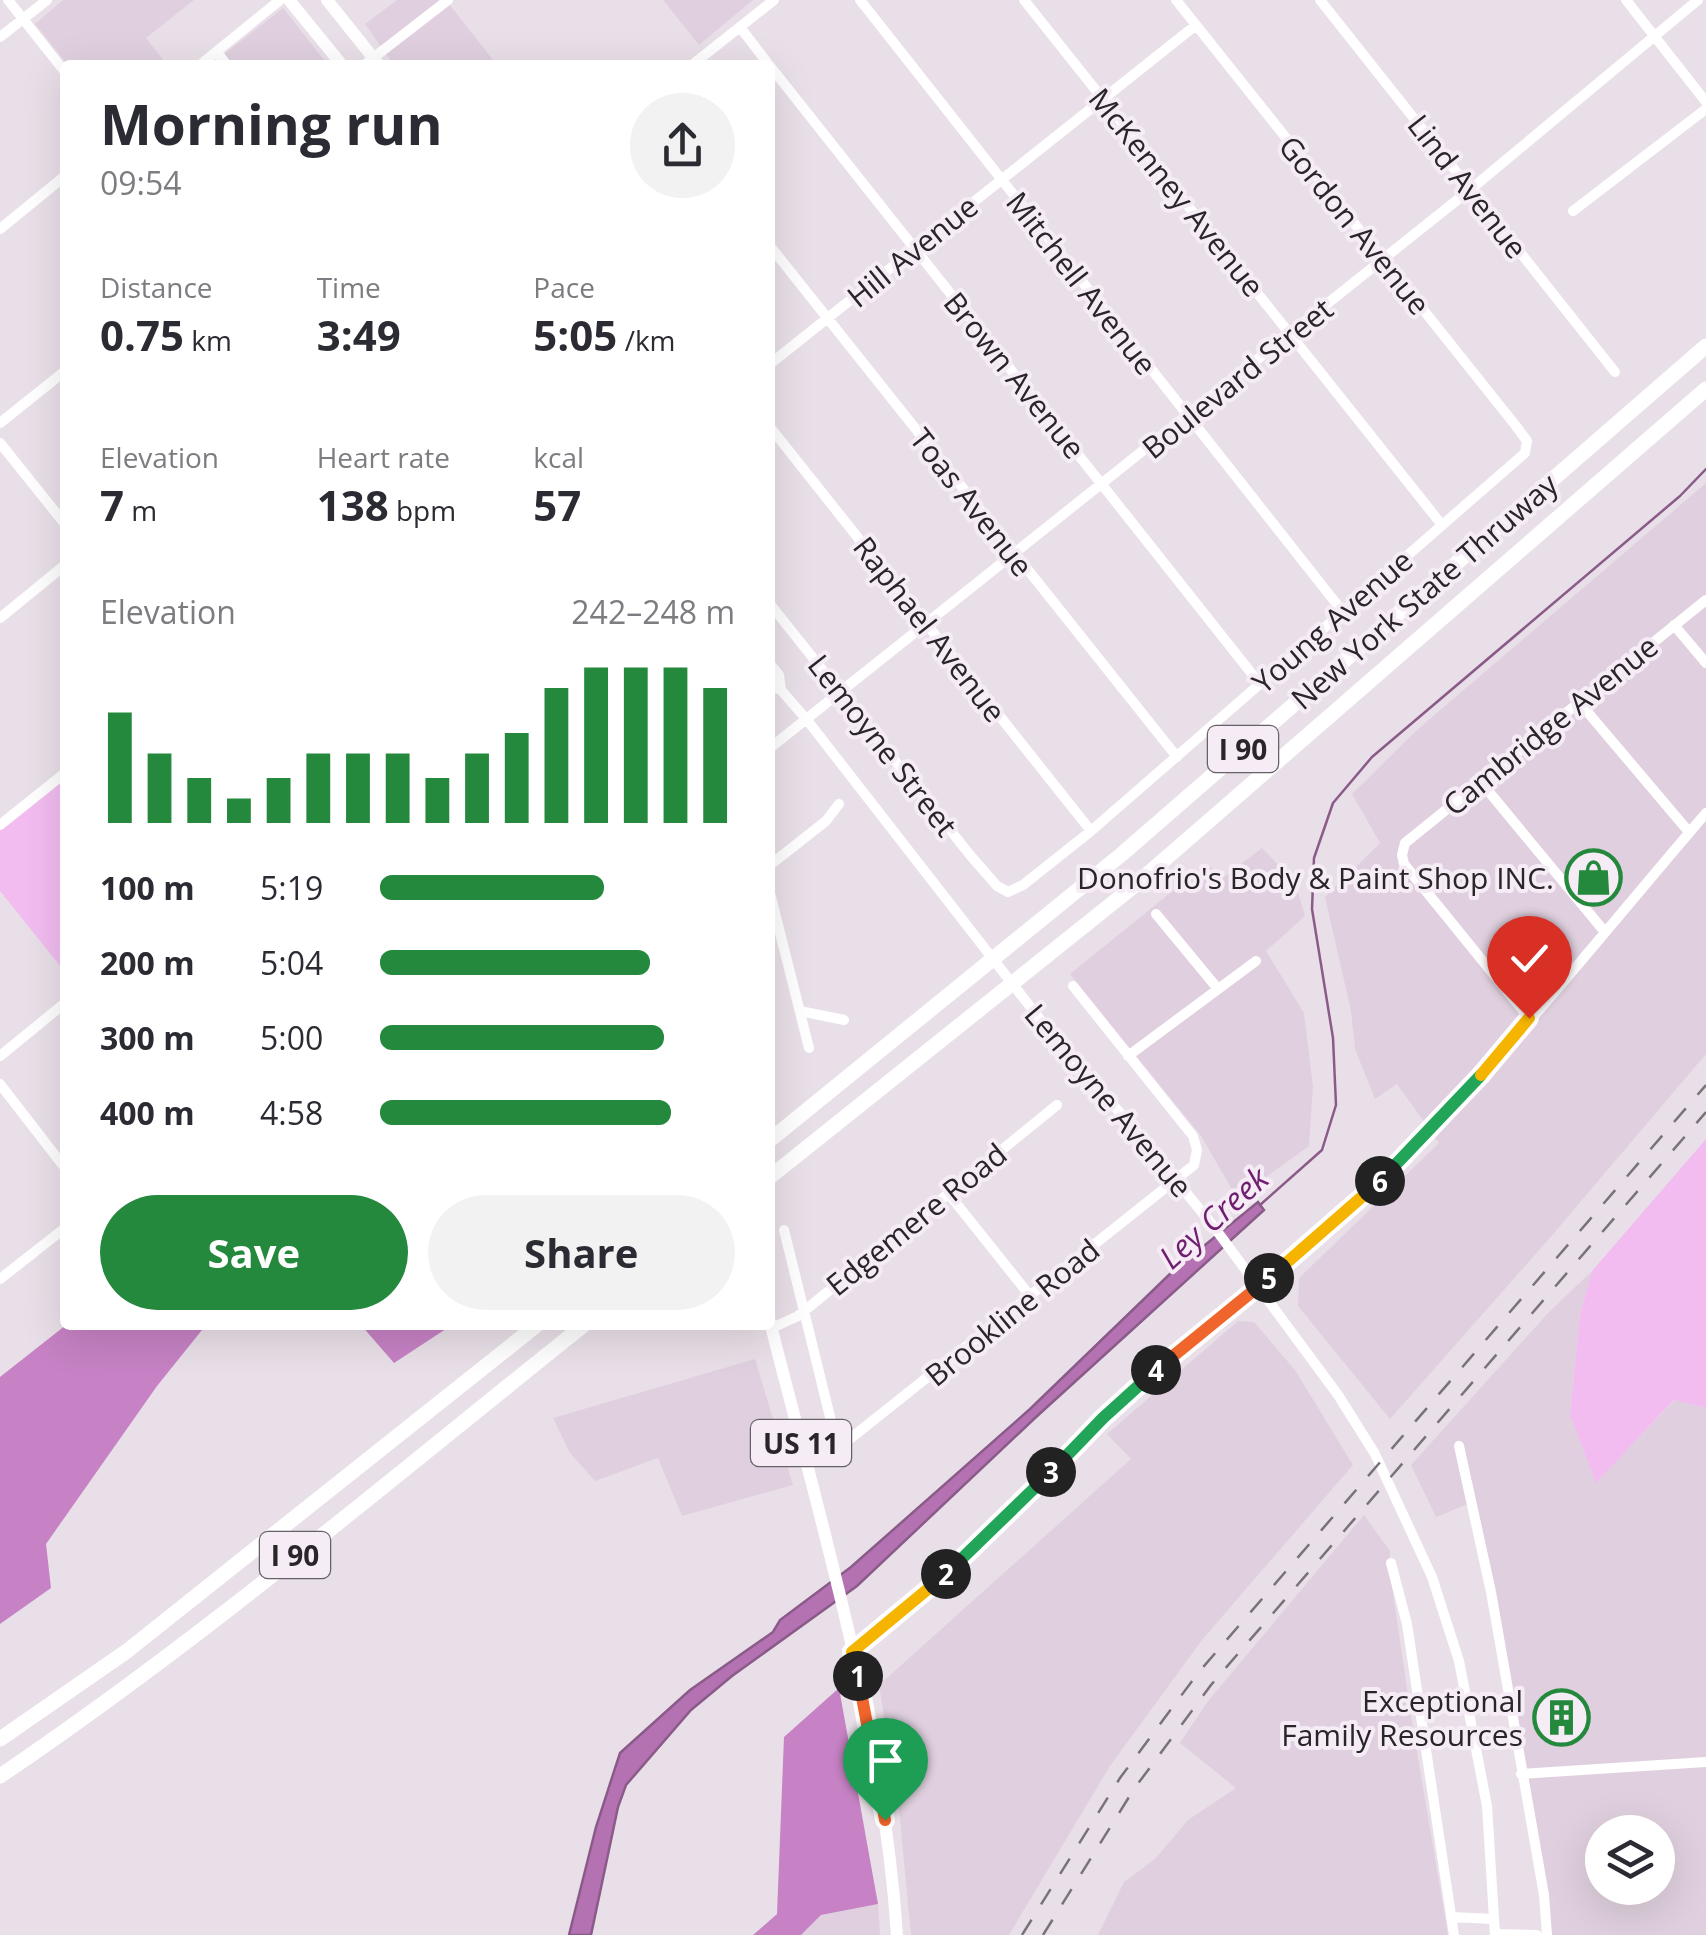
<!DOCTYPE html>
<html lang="en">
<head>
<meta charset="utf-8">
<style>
	body { margin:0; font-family:"Open Sans",sans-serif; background:#f2f2f3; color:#2b2b33; height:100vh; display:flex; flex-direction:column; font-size:38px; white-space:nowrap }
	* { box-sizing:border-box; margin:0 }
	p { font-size:32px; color:#7c7c81 }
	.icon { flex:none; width:55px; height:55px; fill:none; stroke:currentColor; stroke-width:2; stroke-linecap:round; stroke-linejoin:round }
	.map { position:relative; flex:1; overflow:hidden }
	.panel { position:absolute; left:60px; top:60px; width:715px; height:1270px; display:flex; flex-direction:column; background:#fff; border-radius:10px; box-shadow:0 10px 40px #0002 }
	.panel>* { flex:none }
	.tools { position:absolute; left:1585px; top:1815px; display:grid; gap:20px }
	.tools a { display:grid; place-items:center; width:90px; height:90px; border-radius:50%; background:#fff; box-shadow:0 10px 40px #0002; font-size:50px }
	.pin { position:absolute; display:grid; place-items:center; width:85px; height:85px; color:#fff; margin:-102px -42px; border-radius:50% 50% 50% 0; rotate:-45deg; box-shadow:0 0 10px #0007 }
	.pin .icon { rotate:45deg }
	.km { position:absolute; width:50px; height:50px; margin:-25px; border-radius:50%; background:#222; color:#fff; font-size:28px; line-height:50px; text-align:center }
	.round { display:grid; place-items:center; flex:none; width:105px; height:105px; border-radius:52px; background:#f2f2f3 }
	.overview { display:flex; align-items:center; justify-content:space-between; height:170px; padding:0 40px }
	h1 { font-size:55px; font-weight:700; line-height:75px }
	.stats { display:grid; grid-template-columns:repeat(3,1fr); gap:15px; height:170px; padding:10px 40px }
	.stats div { display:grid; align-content:center }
	.stats b { font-size:42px; font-weight:700 }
	.stats small { font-size:28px; font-weight:400 }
	.stats p { font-size:28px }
	.chart { height:280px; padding:20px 40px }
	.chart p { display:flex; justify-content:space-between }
	.chart svg { width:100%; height:180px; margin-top:10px; stroke:#24883d; stroke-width:6 }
	.action { display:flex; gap:20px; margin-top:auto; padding:20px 40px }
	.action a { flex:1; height:115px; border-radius:60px; background:#24883d; color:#fff; font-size:40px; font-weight:700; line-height:115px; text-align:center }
	.action a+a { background:#f2f2f3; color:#2b2b33 }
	ul { padding:0 40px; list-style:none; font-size:32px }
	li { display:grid; grid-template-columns:160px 120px 1fr; align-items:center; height:75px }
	li i { height:25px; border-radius:12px; background:#24883d }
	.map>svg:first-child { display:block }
	.built { fill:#e0d0df; fill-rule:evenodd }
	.green { fill:#f2bcf0 }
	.forest { fill:#c682c4 }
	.water { fill:#b472b3; stroke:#8a5b89; stroke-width:2.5 }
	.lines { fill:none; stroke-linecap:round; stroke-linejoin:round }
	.stream { stroke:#8a5b89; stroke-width:2.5 }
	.minor { stroke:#fff; stroke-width:10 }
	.major { stroke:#fff; stroke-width:12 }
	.highway { stroke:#fff; stroke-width:15 }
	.rail { stroke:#797278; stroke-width:2.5; stroke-dasharray:18 18; stroke-linecap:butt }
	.split-1-casing { stroke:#fff; stroke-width:20 }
	.split-2-casing { stroke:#fff; stroke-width:20 }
	.split-3-casing { stroke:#fff; stroke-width:20 }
	.split-4-casing { stroke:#fff; stroke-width:20 }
	.split-5-casing { stroke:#fff; stroke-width:20 }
	.split-6-casing { stroke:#fff; stroke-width:20 }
	.split-7-casing { stroke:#fff; stroke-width:20 }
	.split-8-casing { stroke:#fff; stroke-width:20 }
	.split-1 { stroke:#f0652b; stroke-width:12 }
	.split-2 { stroke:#f5b400; stroke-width:12 }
	.split-3 { stroke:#22a559; stroke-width:12 }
	.split-4 { stroke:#22a559; stroke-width:12 }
	.split-5 { stroke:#f0652b; stroke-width:12 }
	.split-6 { stroke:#f5b400; stroke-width:12 }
	.split-7 { stroke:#22a559; stroke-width:12 }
	.split-8 { stroke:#f5b400; stroke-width:12 }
	.labels { text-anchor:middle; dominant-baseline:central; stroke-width:8; stroke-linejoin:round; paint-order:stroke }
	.shield { fill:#f6ecf6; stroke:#666166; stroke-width:2.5 }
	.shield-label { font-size:28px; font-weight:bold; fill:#292528 }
	.street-label { font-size:30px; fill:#292528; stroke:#f6ecf6 }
	.poi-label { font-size:30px; fill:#292528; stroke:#f6ecf6; text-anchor:end }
	.water-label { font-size:32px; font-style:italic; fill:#6f1e70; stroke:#f6ecf6 }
</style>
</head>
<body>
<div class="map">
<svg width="1706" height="1935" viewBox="0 0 1706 1935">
	<rect width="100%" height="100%" fill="#e9dfe8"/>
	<path class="built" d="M63,0H194L146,38L167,65H68L35,24Z
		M397,0H446L497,65H394L365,24Z
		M663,0H753L699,45Z
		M283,8L328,65H217L214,62Z
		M1706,483V1054L1548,1240L1390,1419L1298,1306L1299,1278L1439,1143L1397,1084L1375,1099L1355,1049L1351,1011L1325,897L1380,843L1352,794L1418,729Z
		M1262,848L1295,882L1305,916L1266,951L1304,1013L1313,1086L1309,1146L1237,1198L1201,1136L1070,974L1206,864L1224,877Z
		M1592,1271L1580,1314L1570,1415L1596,1482L1675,1400L1706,1408V1935H1550L1475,1501L1436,1517L1411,1465L1548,1313ZM1602,1832H1658V1888H1602Z
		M1238,1321L1254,1322L1295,1370L1353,1465L1202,1640L1110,1766L1009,1935H911L900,1820L879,1685L1131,1459L1107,1434Z
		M755,1359L793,1485L682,1516L658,1458L595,1481L570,1453L553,1418Z
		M1364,1515L1390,1551L1389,1566L1412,1722L1448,1935H1098L1124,1882L1155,1859L1188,1820L1236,1788L1180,1743L1208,1701Z
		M878,1904L880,1935H801L821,1915Z"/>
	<path class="green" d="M65,773V972L0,891V825Z
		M1706,1139V1408L1674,1400L1596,1483L1570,1415L1580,1314L1592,1271Z"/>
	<path class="forest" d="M66,1325H206L157,1386L46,1544L51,1588L0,1624V1377Z
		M361,1325H452L394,1363Z
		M839,1688L878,1904L821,1915L801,1935H753L777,1914L784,1737Z"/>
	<path class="water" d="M1258,1202L1264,1210L1035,1418L857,1586L732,1676L691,1710L626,1785L618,1807L591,1935H569L596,1827L620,1753L690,1690L773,1632L780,1620L851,1567L1030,1409L1173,1271Z"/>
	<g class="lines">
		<path class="stream" d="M1260,1205L1322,1150L1336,1105L1333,1038L1312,909L1314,858L1333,803L1372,757L1680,496L1706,469"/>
		<path class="minor" d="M8,0L65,72
			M860,0L1343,612
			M1024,0L1442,525
			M1320,0L1615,372
			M1626,0L1706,102
			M740,27L769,65
			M0,37L47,0
			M217,52L227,65
			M200,65L280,0
			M364,65L448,0
			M692,65L774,0
			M770,66L1260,684
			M1573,211L1706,109
			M0,229L65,176
			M770,246L1177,757
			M770,364L1196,25
			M0,423L65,371
			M770,427L1091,831
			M0,443L65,524
			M770,604L970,855L997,886L1008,892L1023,885L1091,831L1525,453L1527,441L1516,426L1176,0
			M0,618L65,565
			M1674,625L1706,663
			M770,664L779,675L781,690
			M770,686L781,690L807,720L1053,1036L1141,1137L1214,1227L1338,1395L1375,1454L1432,1577L1459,1661L1487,1806L1495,1935
			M1579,702L1689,832
			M770,748L1471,189L1698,0
			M1480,781L1604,931
			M0,825L65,773
			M770,865L826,821L839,804
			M770,893L809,1048
			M1156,914L1218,989
			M800,1011L844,1020
			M1529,1018L1404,864L1402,855L1405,843L1706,600
			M0,1056L65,1003
			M1128,1056L1256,961
			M0,1084L65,1168
			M948,1193L1031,1297
			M784,1230L834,1433L838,1439L846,1442L1194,1165L1197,1150L1193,1136L1073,986
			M0,1279L65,1228
			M772,1328L798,1316L1057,1105
			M1459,1446L1491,1592L1544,1895L1547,1935
			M1391,1563L1407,1624L1454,1935
			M853,1652C947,1584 1021,1494 1106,1415C1203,1324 1314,1249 1408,1154C1513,1047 1609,926 1706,813
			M1521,1774L1706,1762
			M1451,1917L1494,1919
			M1495,1934L1537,1935"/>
		<path class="major" d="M289,0L342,65
			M327,0L379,65
			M770,1322C821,1524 883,1726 897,1935"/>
		<path class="highway" d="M770,1140L1122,854L1706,346
			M770,1177L1134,886L1706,389
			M0,1739L127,1651L537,1325
			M0,1776C204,1638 392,1478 584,1325"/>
		<path class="rail" d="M1022,1935L1120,1778L1198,1673L1706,1085
			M1043,1935L1134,1789L1211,1685L1706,1112"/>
	</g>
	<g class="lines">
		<defs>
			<path id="split-1" d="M858,1676L885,1820"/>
			<path id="split-2" d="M858,1676L852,1652L946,1574"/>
			<path id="split-3" d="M946,1574L1051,1472"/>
			<path id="split-4" d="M1051,1472L1103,1418L1156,1370"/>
			<path id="split-5" d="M1156,1370L1269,1278"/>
			<path id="split-6" d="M1269,1278L1380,1181"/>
			<path id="split-7" d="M1380,1181L1481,1075"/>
			<path id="split-8" d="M1481,1075L1529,1018"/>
		</defs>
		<use href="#split-1" class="split-1-casing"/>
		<use href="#split-2" class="split-2-casing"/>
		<use href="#split-3" class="split-3-casing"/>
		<use href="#split-4" class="split-4-casing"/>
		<use href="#split-5" class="split-5-casing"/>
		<use href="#split-6" class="split-6-casing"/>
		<use href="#split-7" class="split-7-casing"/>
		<use href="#split-8" class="split-8-casing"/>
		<use href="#split-1" class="split-1"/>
		<use href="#split-2" class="split-2"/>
		<use href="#split-3" class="split-3"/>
		<use href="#split-4" class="split-4"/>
		<use href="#split-5" class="split-5"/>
		<use href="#split-6" class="split-6"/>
		<use href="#split-7" class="split-7"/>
		<use href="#split-8" class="split-8"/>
	</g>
	<defs>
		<symbol id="shop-ring" viewBox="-11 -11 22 22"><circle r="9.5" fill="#f6ecf6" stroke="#24883d" stroke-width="1.5"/><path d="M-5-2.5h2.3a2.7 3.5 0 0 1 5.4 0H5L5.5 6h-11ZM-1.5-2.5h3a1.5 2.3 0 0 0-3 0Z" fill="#24883d"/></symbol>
		<symbol id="building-ring" viewBox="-11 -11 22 22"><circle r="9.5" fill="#f6ecf6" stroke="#24883d" stroke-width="1.5"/><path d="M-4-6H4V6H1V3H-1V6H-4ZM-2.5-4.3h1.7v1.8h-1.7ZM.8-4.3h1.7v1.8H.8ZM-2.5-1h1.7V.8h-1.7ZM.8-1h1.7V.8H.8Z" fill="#24883d"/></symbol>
	</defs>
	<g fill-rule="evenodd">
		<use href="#shop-ring" x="1562" y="846" width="63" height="63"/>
		<use href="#building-ring" x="1530" y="1686" width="63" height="63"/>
	</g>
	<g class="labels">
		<g class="shield">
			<rect x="1208" y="726" width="70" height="46" rx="8"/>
			<rect x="751" y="1420" width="100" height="46" rx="8"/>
			<rect x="260" y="1532" width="70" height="46" rx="8"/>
		</g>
		<g class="shield-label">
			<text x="1243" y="749">I 90</text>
			<text x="801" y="1443">US 11</text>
			<text x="295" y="1555">I 90</text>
		</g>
		<g class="street-label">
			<text transform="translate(1468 186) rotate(52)">Lind Avenue</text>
			<text transform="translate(1177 192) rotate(51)">McKenney Avenue</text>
			<text transform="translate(1355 225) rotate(51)">Gordon Avenue</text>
			<text transform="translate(912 251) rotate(-39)">Hill Avenue</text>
			<text transform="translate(1082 283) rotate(52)">Mitchell Avenue</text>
			<text transform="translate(1015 375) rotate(51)">Brown Avenue</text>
			<text transform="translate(1237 378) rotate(-39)">Boulevard Street</text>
			<text transform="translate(972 502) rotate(52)">Toas Avenue</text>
			<text transform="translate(1424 591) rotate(-41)">New York State Thruway</text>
			<text transform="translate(1332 621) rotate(-41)">Young Avenue</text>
			<text transform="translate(930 629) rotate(52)">Raphael Avenue</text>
			<text transform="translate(1550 725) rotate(-39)">Cambridge Avenue</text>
			<text transform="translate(883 745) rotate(52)">Lemoyne Street</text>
			<text transform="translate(1109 1100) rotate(50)">Lemoyne Avenue</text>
			<text transform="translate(916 1219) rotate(-39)">Edgemere Road</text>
			<text transform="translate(1012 1312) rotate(-39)">Brookline Road</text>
		</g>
		<g class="poi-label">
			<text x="1554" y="877">Donofrio's Body &amp; Paint Shop INC.</text>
			<text x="1523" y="1700">Exceptional<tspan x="1523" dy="34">Family Resources</tspan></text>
		</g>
		<g class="water-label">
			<text transform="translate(1213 1217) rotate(-42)">Ley Creek</text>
		</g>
	</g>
</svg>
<div class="tools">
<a><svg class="icon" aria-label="layers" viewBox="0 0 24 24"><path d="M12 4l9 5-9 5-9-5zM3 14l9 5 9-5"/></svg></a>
</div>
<div class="pin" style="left:885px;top:1820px;background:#1e9e55"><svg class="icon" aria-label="arrive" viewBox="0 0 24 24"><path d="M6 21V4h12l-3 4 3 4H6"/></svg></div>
<div class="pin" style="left:1529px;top:1018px;background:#d93025"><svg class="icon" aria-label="check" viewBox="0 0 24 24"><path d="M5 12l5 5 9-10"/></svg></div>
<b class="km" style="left:858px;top:1676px">1</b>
<b class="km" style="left:946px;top:1574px">2</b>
<b class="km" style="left:1051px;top:1472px">3</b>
<b class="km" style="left:1156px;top:1370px">4</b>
<b class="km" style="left:1269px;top:1278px">5</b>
<b class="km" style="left:1380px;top:1181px">6</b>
<section class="panel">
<div class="overview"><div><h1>Morning run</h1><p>09:54</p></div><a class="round"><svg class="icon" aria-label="share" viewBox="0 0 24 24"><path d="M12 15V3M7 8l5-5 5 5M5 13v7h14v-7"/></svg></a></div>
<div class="stats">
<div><p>Distance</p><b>0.75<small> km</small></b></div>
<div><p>Time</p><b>3:49</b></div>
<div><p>Pace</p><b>5:05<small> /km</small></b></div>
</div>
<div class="stats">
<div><p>Elevation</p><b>7<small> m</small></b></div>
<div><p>Heart rate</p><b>138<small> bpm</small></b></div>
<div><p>kcal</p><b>57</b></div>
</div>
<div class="chart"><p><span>Elevation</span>242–248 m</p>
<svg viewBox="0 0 160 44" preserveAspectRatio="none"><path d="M5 44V17M15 44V27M25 44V33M35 44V38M45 44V33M55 44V27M65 44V27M75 44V27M85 44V33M95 44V27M105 44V22M115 44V11M125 44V6M135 44V6M145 44V6M155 44V11"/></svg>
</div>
<ul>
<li><b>100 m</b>5:19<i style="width:63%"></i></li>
<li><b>200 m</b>5:04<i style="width:76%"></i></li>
<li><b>300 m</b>5:00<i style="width:80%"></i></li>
<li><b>400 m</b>4:58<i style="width:82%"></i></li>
</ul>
<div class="action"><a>Save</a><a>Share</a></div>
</section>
</div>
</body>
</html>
